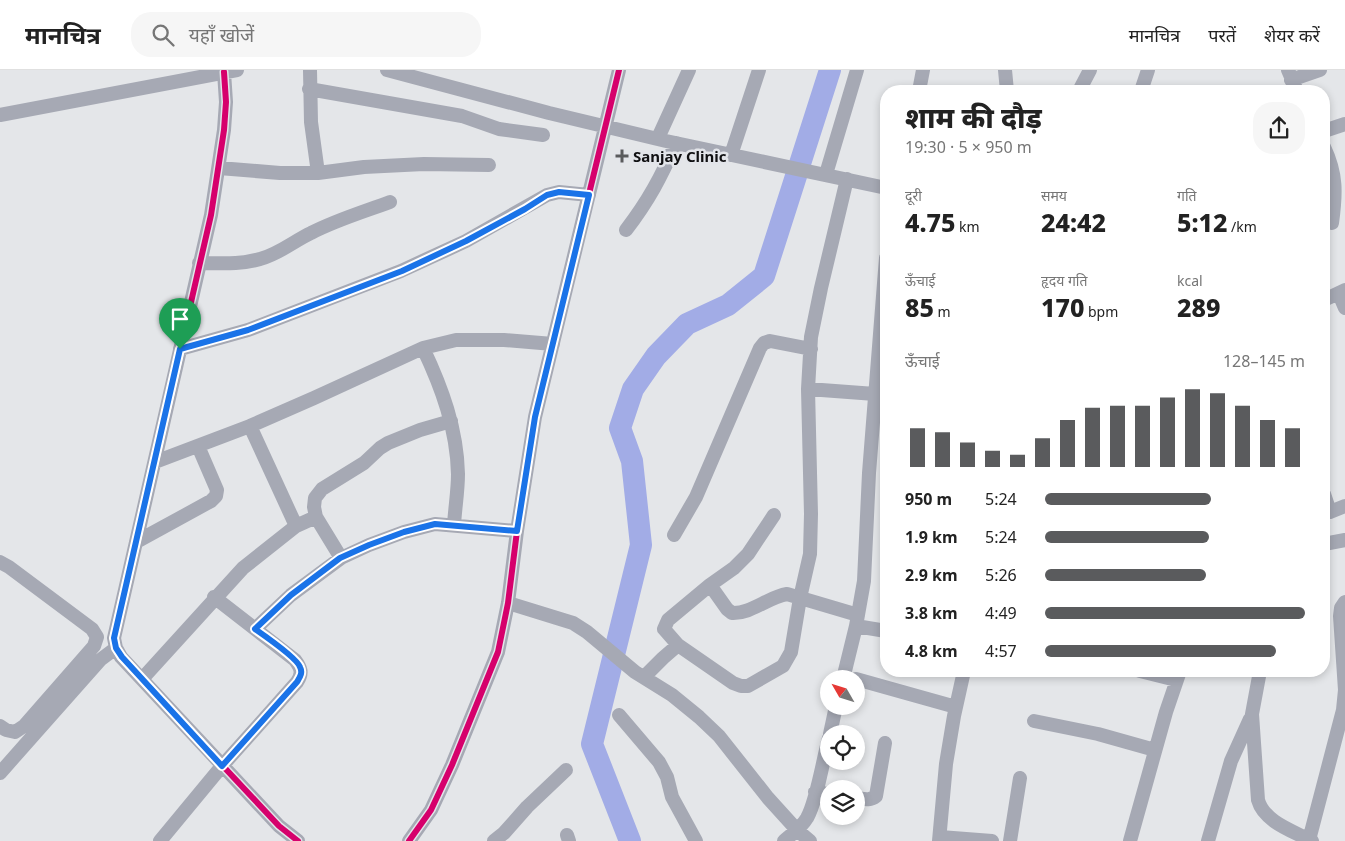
<!DOCTYPE html>
<html lang="hi">
<head>
<meta charset="utf-8">
<style>
	body { margin:0; font-family:"Noto Sans","Noto Sans Devanagari",sans-serif; background:#f6f6f6; color:#222; height:100vh; display:flex; flex-direction:column; font-size:19px; white-space:nowrap }
	* { box-sizing:border-box; margin:0 }
	p { font-size:16px; color:#767676 }
	.icon { flex:none; width:28px; height:28px; fill:none; stroke:currentColor; stroke-width:2; stroke-linecap:round; stroke-linejoin:round }
	.map { position:relative; flex:1; overflow:hidden }
	.panel { position:absolute; left:880px; top:15px; width:450px; height:592px; display:flex; flex-direction:column; background:#fff; border-radius:20px; box-shadow:0 2px 8px #0003 }
	.panel>* { flex:none }
	.needle { width:32px; rotate:309deg }
	.buttons { position:absolute; left:820px; top:600px; display:grid; gap:10px }
	.buttons a { display:grid; place-items:center; width:45px; height:45px; border-radius:50%; background:#fff; box-shadow:0 2px 8px #0003; font-size:25px }
	.pin { position:absolute; display:grid; place-items:center; width:42px; height:42px; color:#fff; margin:-51px -21px; border-radius:50% 50% 50% 0; rotate:-45deg; box-shadow:0 0 5px #0007 }
	.pin .icon { rotate:45deg }
	.round { display:grid; place-items:center; flex:none; width:52px; height:52px; border-radius:20px; background:#f6f6f6 }
	.overview { display:flex; align-items:center; justify-content:space-between; height:85px; padding:0 25px }
	h1 { font-size:28px; font-weight:800; line-height:38px }
	.metrics { display:grid; grid-template-columns:repeat(3,1fr); gap:8px; height:85px; padding:5px 25px }
	.metrics div { display:grid; align-content:center }
	.metrics b { font-size:25px; font-weight:800 }
	.metrics small { font-size:14px; font-weight:400 }
	.metrics p { font-size:14px }
	.chart { height:140px; padding:10px 25px }
	.chart p { display:flex; justify-content:space-between }
	.chart svg { width:100%; height:90px; margin-top:5px; stroke:#5a5b5d; stroke-width:6 }
	ul { padding:0 25px; list-style:none; font-size:16px }
	li { display:grid; grid-template-columns:80px 60px 1fr; align-items:center; height:38px }
	li i { height:12px; border-radius:6px; background:#5a5b5d }
	header { display:flex; align-items:center; gap:30px; box-sizing:border-box; height:70px; padding:0 25px; background:#fff; border-bottom:1px solid #e0e0e0 }
	header strong { font-size:24px }
	nav { display:flex; gap:28px; margin-inline-start:auto; font-size:18px }
	.search { width:350px; height:45px; background:#f6f6f6; display:flex; align-items:center; gap:12px; box-sizing:border-box; padding:0 18px; border-radius:20px; color:#767676; font-size:19px }
	.map>svg:first-child { display:block }
	.lines { fill:none; stroke-linecap:round; stroke-linejoin:round }
	.river { stroke:#a2ace6; stroke-width:22 }
	.minor { stroke:#a6a9b4; stroke-width:14 }
	.cycleway-casing { stroke:#e3e5ea; stroke-width:9 }
	.cycleway { stroke:#d6006c; stroke-width:6 }
	.route-casing { stroke:#fff; stroke-width:10 }
	.route { stroke:#1a73e8; stroke-width:6 }
	.poi-dot { fill:#5a5b5d; stroke:#e3e5ea; stroke-width:2 }
	.labels { text-anchor:middle; dominant-baseline:central; stroke-width:5; stroke-linejoin:round; paint-order:stroke }
	.poi-label { font-size:15px; font-weight:bold; fill:#101012; stroke:#e3e5ea; text-anchor:start }
</style>
</head>
<body>
<header>
<strong>मानचित्र</strong>
<div class="search"><svg class="icon" aria-label="search" viewBox="0 0 24 24"><circle cx="10" cy="10" r="6"/><path d="M15 15l6 6"/></svg>यहाँ खोजें</div>
<nav><a>मानचित्र</a><a>परतें</a><a>शेयर करें</a></nav>
</header>
<div class="map">
<svg width="1345" height="771" viewBox="0 0 1345 771">
	<rect width="100%" height="100%" fill="#e4e6e9"/>
	<g class="lines">
		<path class="river" d="M630,771L592,674L641,475L632,391L620,358L633,319L656,286L687,254L728,235L764,206L830,0"/>
		<path class="minor" d="M310,0L311,52L318,103
			M387,0L549,43L666,71L886,118
			M1005,0L1007,21
			M1288,0L1297,21
			M224,2L226,32L224,60L211,145L114,568L116,578L121,587L279,756L298,771
			M1291,10L1320,0
			M309,19L462,46L499,59L543,65
			M919,21L923,0
			M1079,21L1090,0
			M1141,21L1148,0
			M0,45L237,0
			M1324,61L1345,54
			M658,68L689,0
			M1324,77C1337,104 1336,124 1332,153
			M731,85L759,0
			M219,98L280,103H318L364,97L424,94L489,95
			M826,104L857,0
			M626,160C649,130 661,107 676,73
			M199,193C219,193 240,195 260,189C279,184 294,171 311,163C336,150 363,142 390,132
			M1339,224L1345,238
			M1324,230L1345,220
			M423,278C442,318 457,359 458,404C458,421 455,438 454,455
			M180,279L248,260L401,201L466,171L547,125L559,122L589,125
			M808,319L875,324
			M250,356L296,456
			M155,392L250,356L314,328L423,278L456,270H504L553,274
			M1324,424L1330,442L1345,436
			M774,445L748,484L734,498L710,515L668,550L664,559L678,575L733,613L741,616H748L783,596L791,582L800,528L810,484L811,444L808,319L811,267L821,218L847,109
			M674,465L696,427L760,278L764,273L770,271L811,279
			M136,472L211,431L216,426L217,420L198,376
			M1324,474L1345,470
			M341,488L316,447L314,437L315,428L322,419L364,393L380,378L388,373L420,360L451,351
			M0,492L9,497L92,559L97,567L94,576L24,656L15,662L6,660L0,656
			M710,515L727,539L732,543C751,544 768,527 787,524L858,545
			M508,533L573,553L587,562L635,602L672,625L699,647L719,666L768,728L797,760L810,771
			M856,556L886,561
			M255,559L291,525L341,488L369,475L404,462L435,454L517,461
			M1140,601L1176,610
			M1260,601L1252,644L1258,730C1264,752 1293,761 1312,771
			M644,607L663,588L678,575
			M142,609L243,498L296,456L316,447
			M843,609L856,556L864,511L869,403L886,188
			M856,609L956,637
			M619,645L659,692L667,707L672,727L696,771
			M1034,651L1098,664L1155,680
			M830,664L836,636
			M0,703L100,590L116,578
			M815,722L829,724
			M856,728C864,729 870,731 876,726L885,673
			M567,765L569,771
			M940,767L992,771
			M1309,770L1343,640L1345,620L1340,546L1341,538L1345,532
			M160,771L222,696L297,612C303,603 301,598 295,590L214,527
			M409,771L431,740L452,695L498,582L508,533L517,461L535,347L619,0
			M494,771L504,763L527,737L566,700
			M784,771C792,764 801,758 807,748C817,730 823,689 829,668
			M939,771L946,694L954,646L964,601
			M1010,771L1020,708
			M1130,771L1166,642L1180,601
			M1208,771L1231,691L1250,649"/>
		<defs>
			<path id="cycleway" d="M224,2L226,32L224,60L211,145L114,568L116,578L121,587L279,756L298,771
				M409,771L431,740L452,695L498,582L508,533L517,461L535,347L619,0"/>
		</defs>
		<use href="#cycleway" class="cycleway-casing"/>
		<use href="#cycleway" class="cycleway"/>
	</g>
	<g class="lines">
		<defs>
			<path id="route" d="M559,122L589,125L535,347L517,461L435,454L404,462L369,475L340,488L291,525L255,559C265,566 297,588 300,597C303,603 300,607 297,612L222,696L122,587L116,578L114,568L180,279L248,260L402,201L466,171L525,139L547,125Z"/>
		</defs>
		<use href="#route" class="route-casing"/>
		<use href="#route" class="route"/>
	</g>
	<path class="poi-dot" d="M619.5 78.5h5v5h5v5h-5v5h-5v-5h-5v-5h5z"/>
	<g class="labels">
		<g class="poi-label">
			<text x="633" y="86">Sanjay Clinic</text>
		</g>
	</g>
</svg>
<div class="buttons">
<a><svg class="needle" viewBox="-14 -14 28 28"><path d="M0-13l5 13h-10z" fill="#e53935"/><path d="M0 13l5-13h-10z" fill="#767676"/></svg></a>
<a><svg class="icon" aria-label="locate" viewBox="0 0 24 24"><circle cx="12" cy="12" r="6"/><path d="M12 2v4M12 18v4M2 12h4M18 12h4"/></svg></a>
<a><svg class="icon" aria-label="layers" viewBox="0 0 24 24"><path d="M12 4l9 5-9 5-9-5zM3 14l9 5 9-5"/></svg></a>
</div>
<div class="pin" style="left:180px;top:279px;background:#1e9e55"><svg class="icon" aria-label="arrive" viewBox="0 0 24 24"><path d="M6 21V4h12l-3 4 3 4H6"/></svg></div>
<section class="panel">
<div class="overview"><div><h1>शाम की दौड़</h1><p>19:30 · 5 × 950 m</p></div><a class="round"><svg class="icon" aria-label="share" viewBox="0 0 24 24"><path d="M12 15V3M7 8l5-5 5 5M5 13v7h14v-7"/></svg></a></div>
<div class="metrics">
<div><p>दूरी</p><b>4.75<small> km</small></b></div>
<div><p>समय</p><b>24:42</b></div>
<div><p>गति</p><b>5:12<small> /km</small></b></div>
</div>
<div class="metrics">
<div><p>ऊँचाई</p><b>85<small> m</small></b></div>
<div><p>हृदय गति</p><b>170<small> bpm</small></b></div>
<div><p>kcal</p><b>289</b></div>
</div>
<div class="chart"><p><span>ऊँचाई</span>128–145 m</p>
<svg viewBox="0 0 160 44" preserveAspectRatio="none"><path d="M5 44V25M15 44V27M25 44V32M35 44V36M45 44V38M55 44V30M65 44V21M75 44V15M85 44V14M95 44V14M105 44V10M115 44V6M125 44V8M135 44V14M145 44V21M155 44V25"/></svg>
</div>
<ul>
<li><b>950 m</b>5:24<i style="width:64%"></i></li>
<li><b>1.9 km</b>5:24<i style="width:63%"></i></li>
<li><b>2.9 km</b>5:26<i style="width:62%"></i></li>
<li><b>3.8 km</b>4:49<i style="width:100%"></i></li>
<li><b>4.8 km</b>4:57<i style="width:89%"></i></li>
</ul>
</section>
</div>
</body>
</html>
